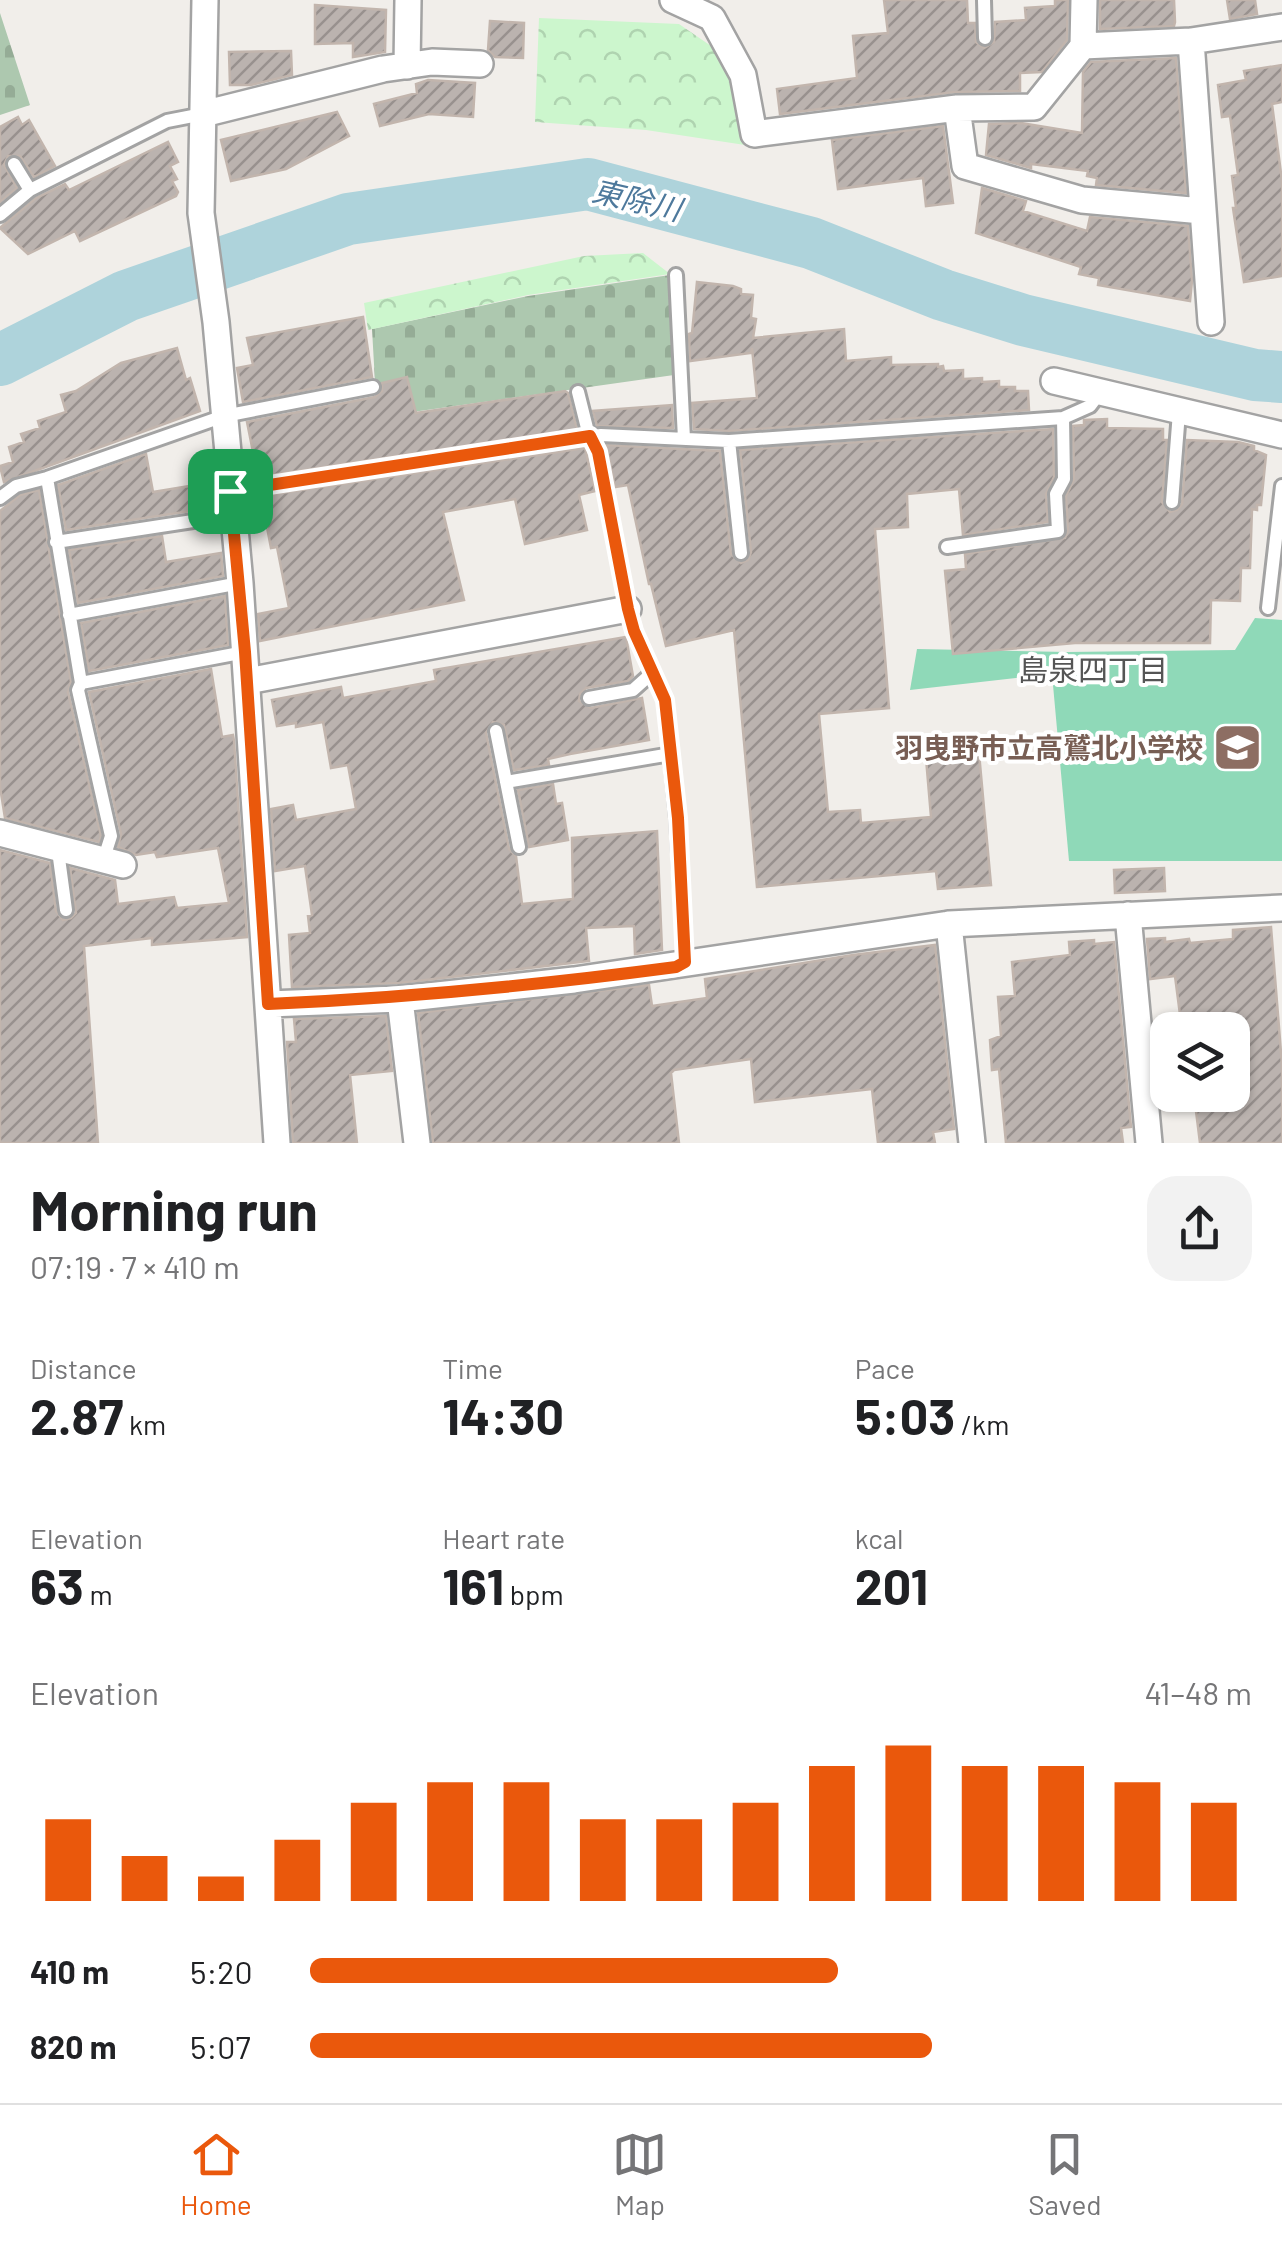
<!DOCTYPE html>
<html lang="en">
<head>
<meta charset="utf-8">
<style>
	body { margin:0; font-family:Barlow,"Noto Sans JP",sans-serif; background:#f2f2f2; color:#202124; height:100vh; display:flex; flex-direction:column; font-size:38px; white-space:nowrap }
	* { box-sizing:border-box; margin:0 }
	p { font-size:32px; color:#757577 }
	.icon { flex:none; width:55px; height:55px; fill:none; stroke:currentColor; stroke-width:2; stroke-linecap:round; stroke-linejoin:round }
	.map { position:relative; height:1143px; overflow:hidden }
	.sheet { display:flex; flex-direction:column; background:#fff; flex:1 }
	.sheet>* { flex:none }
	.fabs { position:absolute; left:1150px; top:1012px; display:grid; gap:20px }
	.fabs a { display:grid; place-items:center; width:100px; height:100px; border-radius:20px; background:#fff; box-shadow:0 2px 8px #0004; font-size:50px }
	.pin { position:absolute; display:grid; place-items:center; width:85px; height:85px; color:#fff; margin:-42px; border-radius:20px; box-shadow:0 5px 15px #0006 }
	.round { display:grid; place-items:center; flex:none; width:105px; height:105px; border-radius:30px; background:#f2f2f2 }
	.summary { display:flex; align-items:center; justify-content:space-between; height:170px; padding:0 30px }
	h1 { font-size:55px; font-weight:700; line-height:75px }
	.stats { display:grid; grid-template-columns:repeat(3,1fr); gap:15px; height:170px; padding:10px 30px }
	.stats div { display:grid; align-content:center }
	.stats b { font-size:50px; font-weight:700 }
	.stats small { font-size:28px; font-weight:400 }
	.stats p { font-size:28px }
	.chart { height:280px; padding:20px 30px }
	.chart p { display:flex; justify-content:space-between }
	.chart svg { width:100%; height:180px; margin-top:10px; stroke:#ea580c; stroke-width:6 }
	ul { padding:0 30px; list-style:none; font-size:32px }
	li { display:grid; grid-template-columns:160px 120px 1fr; align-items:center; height:75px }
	li i { height:25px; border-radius:12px; background:#ea580c }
	.dock { display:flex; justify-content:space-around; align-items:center; height:140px; border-top:2px solid #e0e0e0; background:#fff; font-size:28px; color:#757577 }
	.dock a { display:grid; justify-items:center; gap:5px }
	.dock .selected { color:#ea580c }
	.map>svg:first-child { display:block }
	.cemetery { fill:url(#cemetery-stones) }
	.park { fill:url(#park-crowns) }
	.pitch { fill:#8fd9b8 }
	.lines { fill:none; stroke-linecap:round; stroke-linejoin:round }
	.river { stroke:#aed3db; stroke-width:52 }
	.building { fill:url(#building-hatch); stroke:#c2b5ad; stroke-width:2.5 }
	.lane-casing { stroke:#a3a3a3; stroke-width:18 }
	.street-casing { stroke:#a3a3a3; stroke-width:30 }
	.lane { stroke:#fff; stroke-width:12 }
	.street { stroke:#fff; stroke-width:25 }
	.route-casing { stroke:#fff; stroke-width:20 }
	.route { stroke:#ea580c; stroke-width:12 }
	.labels { text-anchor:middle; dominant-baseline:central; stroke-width:8; stroke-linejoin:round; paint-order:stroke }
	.education-label { font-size:28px; font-weight:bold; fill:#785e54; stroke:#fff; text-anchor:end }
	.water-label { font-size:30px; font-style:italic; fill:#4e799c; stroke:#fff }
	.neighbourhood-label { font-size:30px; fill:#555; stroke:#fff }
</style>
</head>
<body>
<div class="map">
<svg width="1282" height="1143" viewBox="0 0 1282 1143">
	<defs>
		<pattern id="cemetery-stones" width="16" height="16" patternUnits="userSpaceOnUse" patternTransform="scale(2.5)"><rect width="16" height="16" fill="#adc8af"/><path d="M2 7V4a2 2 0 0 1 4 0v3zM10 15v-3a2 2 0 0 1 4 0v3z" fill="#95ac96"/></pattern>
		<pattern id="park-crowns" width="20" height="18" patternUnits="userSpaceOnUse" patternTransform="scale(2.5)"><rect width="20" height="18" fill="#ccf6cd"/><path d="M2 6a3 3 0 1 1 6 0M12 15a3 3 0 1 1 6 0" fill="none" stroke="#afd3b0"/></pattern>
		<pattern id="building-hatch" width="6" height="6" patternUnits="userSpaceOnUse" patternTransform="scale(2.5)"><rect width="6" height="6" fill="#bbb3af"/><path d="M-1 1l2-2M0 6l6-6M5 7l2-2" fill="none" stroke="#98918e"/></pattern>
	</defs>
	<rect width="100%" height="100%" fill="#f1eeea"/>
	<path class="cemetery" d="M0,13L30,105L0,115Z
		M670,275L674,375L377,417L372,329L528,296Z"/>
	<path class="park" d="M539,18L679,24L714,48L734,83L745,145L646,130L535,122Z
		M643,253L670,274L528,295L368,330L364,303L584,256Z"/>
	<path class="pitch" d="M1255,618L1282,620V861H1069L1052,674L910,690L917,649L1067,652L1235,650Z"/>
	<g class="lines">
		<path class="river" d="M0,360L126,296L348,219L588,184L811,243L943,295L1023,320L1255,375L1282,377"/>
	</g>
	<path class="building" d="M884,0H967L968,23H975L976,42L984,48L994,42L995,22L1026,20L1025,8L1055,6V0H1068L1067,40L1042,72L1020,73V91L955,92L780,114L777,89L857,78L853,36L888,33Z
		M1100,0H1174L1175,22L1174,26L1100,29Z
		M1227,0H1255L1257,14L1230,19Z
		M315,5L386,10L385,52L353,57V43L315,44Z
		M490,21L524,23L523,58L495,57L488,50Z
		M291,51L292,75L251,85H230L229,52Z
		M1176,58L1186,193L1096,185L1097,178L1087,176L1088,171L1031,164V168L986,155L989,124L1021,123L1082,133L1083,72L1091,62Z
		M1282,65V102L1272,104L1282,181V276L1244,282L1233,208H1236L1232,176L1238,175L1230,116L1222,117L1218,85L1246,80L1244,71Z
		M428,80L475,83L473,117L429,114L380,126L374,104L417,93L416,84Z
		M337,112L349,136L286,169L231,181L221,140Z
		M18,117L22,125L29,120L55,166L34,177L20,156H8L4,165L17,188L0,202V127Z
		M943,126L953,203L926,206L923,178L838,189L832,140Z
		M168,142L178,162L170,166L177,179L172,181L178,192L176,196L80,241L75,231L28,254L0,228L36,198L65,184L69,190Z
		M982,188L1026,201L1023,211L1087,231L1090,217L1188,226L1192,281L1190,301L1098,285L1099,278L1079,274L1081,267L976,233Z
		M697,282L733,286L741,289V294L753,295L751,318L756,319L753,338L844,329L846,361L891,357V365L938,364V367L943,366L944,371L963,370V379L982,378V382L999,381V387H1015V391H1028L1029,410L729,431L694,429L692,403L757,398L752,348L751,353L690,361L689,334L692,333Z
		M363,317L372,377L243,402L237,368L253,365L247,338Z
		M177,348L186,380L190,378L200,411L4,482L0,466L13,462L9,447L24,442L21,434L40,428L38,421L66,412L61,395L76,391L121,363Z
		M407,377L416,413L565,391L568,393L577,429L258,477L247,422L375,397L382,391V383Z
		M672,405L673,428L597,426L593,411Z
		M1107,419V428L1163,429V440H1167L1162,502L1170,512L1177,510L1182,504L1187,440L1238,442L1254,446V450L1266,455L1261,505H1257V510L1252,509L1250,568H1241L1240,601L1211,600L1210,643H1075L953,654L945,571L966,569L965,554L1065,538L1068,530L1066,496L1074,479L1073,426L1084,425V420Z
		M1053,429L1054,477L1046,494L1048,522L963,535L959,489L907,494L908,527L875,529L889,708L819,714L828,812L860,810L861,823L931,817L926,758L979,753L991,885L938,889L936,871L757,887L734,630L666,646L651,584H649L628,485L615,487L606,445L720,451L731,554L741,563L748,560L751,552L740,450Z
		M585,448L595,491L579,495L587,530L525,544L515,499L443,512L464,600L260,641L258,614L289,608L277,547L271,548L261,496Z
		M146,454L153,492L214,482L217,507L66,530L58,485Z
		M39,490L71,682L68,692L101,836L99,842L5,818L0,787V511L20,495Z
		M162,536L166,562L221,553L223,576L78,603L69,550Z
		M225,596L228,645L89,671L81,623Z
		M626,637L633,676L628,681L586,688L580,694L579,701L591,708L642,698L649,740L570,754L548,759L549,765L514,770L504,725L493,722L486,733L509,849L516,856L522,904L573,899L572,838L657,831L662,950L635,954L634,926L586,928L589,961L399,983L292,987L289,935L310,933L308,916L312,915L305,866L275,871L271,809L293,805L296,820L356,809L348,765L331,768L323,722L296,727V723L277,726L272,700L341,687L343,698L436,681L434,670Z
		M211,669L222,737L233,735L234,741L247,937L152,945V938L84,946L98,1143H0V850L50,863L56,911L63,920L71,918L76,913L70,868L115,880L118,904L174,897L177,908L229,903L218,848L157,857L155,852L136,855L118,847L121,834L89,692Z
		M553,784L556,804L562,803L568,840L529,847L518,790Z
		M1164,868L1165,891L1115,893L1114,870Z
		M1271,927L1282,1065V1143H1200L1194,1095H1232V1088L1245,1087L1240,1030H1182L1175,976L1150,979L1147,939L1165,938V942L1189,939L1190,943L1233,939V930Z
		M1094,940V944L1114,942L1131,1127L1121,1128L1123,1143H1006L999,1069L992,1070L990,1040L1001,1036L998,997L1015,996L1012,962L1070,955L1069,942Z
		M935,945L954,1129L933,1132L935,1143H878L872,1089L755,1102L751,1059L674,1070L671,1073L679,1143H433L418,1013L649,985L652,1006L707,998L705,979L853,955Z
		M386,1016L392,1071L350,1075L357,1143H293L287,1042H296L294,1019Z"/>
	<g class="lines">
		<defs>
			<path id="lane" d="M984,0L985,38
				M14,164L30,190
				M0,215L30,190L167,121L203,114
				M676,275L684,439
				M578,392L587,428L598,452L628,609L634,631L665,700L677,818L685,961
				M729,441L741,553
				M47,478L81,683L78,690L111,836L104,858
				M230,491L601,435L729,441L1063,418L1090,406L1099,394
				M0,498L16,486L47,478L224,416L373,387
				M1172,502L1179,412
				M56,542L232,515
				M947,547L1058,531L1056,494L1064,479L1063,418
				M1268,608L1282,486
				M69,615L240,583
				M81,683L245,652
				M589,698L633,690L652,673
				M496,731L519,847
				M506,782L671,754
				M61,848L59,858L66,910"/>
			<path id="street" d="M205,0L201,213L216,322L240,583L277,1143
				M673,0L712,18L743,75L754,134L957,108L1034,107L1083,46L1084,0
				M1191,41L1211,322
				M1083,46L1191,41L1282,27
				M407,66L408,0
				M957,108L965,166L1082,200L1202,211
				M203,114L383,69L432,62L480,64
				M1054,381L1282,435
				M247,681L628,609
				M0,833L123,865
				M1128,915L1149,1143
				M949,924L972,1143
				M400,999L417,1143
				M268,1004L400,999L574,980L949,924L1282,908"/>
		</defs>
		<use href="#lane" class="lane-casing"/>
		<use href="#street" class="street-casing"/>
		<use href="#lane" class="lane"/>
		<use href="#street" class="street"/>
	</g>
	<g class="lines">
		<defs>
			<path id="route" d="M590,436L598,452L628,609L634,631L665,700L678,818L685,962L676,967C540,985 405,998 268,1004L245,652L230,491Z"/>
		</defs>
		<use href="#route" class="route-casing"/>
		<use href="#route" class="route"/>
	</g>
	<defs>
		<symbol id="school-square" viewBox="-11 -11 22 22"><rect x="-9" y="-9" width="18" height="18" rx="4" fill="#8d6e63" stroke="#fff"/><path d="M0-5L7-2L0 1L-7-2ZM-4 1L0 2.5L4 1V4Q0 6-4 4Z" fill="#fff"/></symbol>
	</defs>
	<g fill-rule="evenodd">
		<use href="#school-square" x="1210" y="720" width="55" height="55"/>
	</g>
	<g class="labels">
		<g class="education-label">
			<text x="1203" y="747">羽曳野市立高鷲北小学校</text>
		</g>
		<g class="water-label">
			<text transform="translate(637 199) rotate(13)">東除川</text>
		</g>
		<g class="neighbourhood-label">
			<text x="1093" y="669">島泉四丁目</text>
		</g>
	</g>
</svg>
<div class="fabs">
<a><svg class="icon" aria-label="layers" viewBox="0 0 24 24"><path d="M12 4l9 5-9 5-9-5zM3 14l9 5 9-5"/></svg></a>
</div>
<div class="pin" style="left:230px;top:491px;background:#1e9e55"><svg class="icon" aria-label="arrive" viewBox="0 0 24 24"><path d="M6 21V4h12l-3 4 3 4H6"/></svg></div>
</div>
<section class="sheet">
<div class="summary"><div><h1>Morning run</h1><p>07:19 · 7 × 410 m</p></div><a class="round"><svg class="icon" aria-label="share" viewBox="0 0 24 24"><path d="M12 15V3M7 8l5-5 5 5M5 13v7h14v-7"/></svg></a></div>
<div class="stats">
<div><p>Distance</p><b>2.87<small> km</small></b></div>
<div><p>Time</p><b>14:30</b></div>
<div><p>Pace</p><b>5:03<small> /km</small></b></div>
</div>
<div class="stats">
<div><p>Elevation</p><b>63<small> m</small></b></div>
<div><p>Heart rate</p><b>161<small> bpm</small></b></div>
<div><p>kcal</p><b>201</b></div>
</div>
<div class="chart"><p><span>Elevation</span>41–48 m</p>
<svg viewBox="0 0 160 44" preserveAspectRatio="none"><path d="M5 44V24M15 44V33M25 44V38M35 44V29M45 44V20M55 44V15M65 44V15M75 44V24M85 44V24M95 44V20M105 44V11M115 44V6M125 44V11M135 44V11M145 44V15M155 44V20"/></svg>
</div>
<ul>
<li><b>410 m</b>5:20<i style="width:56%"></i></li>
<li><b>820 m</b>5:07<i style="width:66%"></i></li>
</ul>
</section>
<nav class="dock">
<a class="selected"><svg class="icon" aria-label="home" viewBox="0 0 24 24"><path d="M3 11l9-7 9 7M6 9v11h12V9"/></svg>Home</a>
<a><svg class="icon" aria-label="map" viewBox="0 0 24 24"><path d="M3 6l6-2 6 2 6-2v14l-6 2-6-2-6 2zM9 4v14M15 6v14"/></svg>Map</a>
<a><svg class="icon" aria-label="saved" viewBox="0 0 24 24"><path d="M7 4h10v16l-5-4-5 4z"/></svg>Saved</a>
</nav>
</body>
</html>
